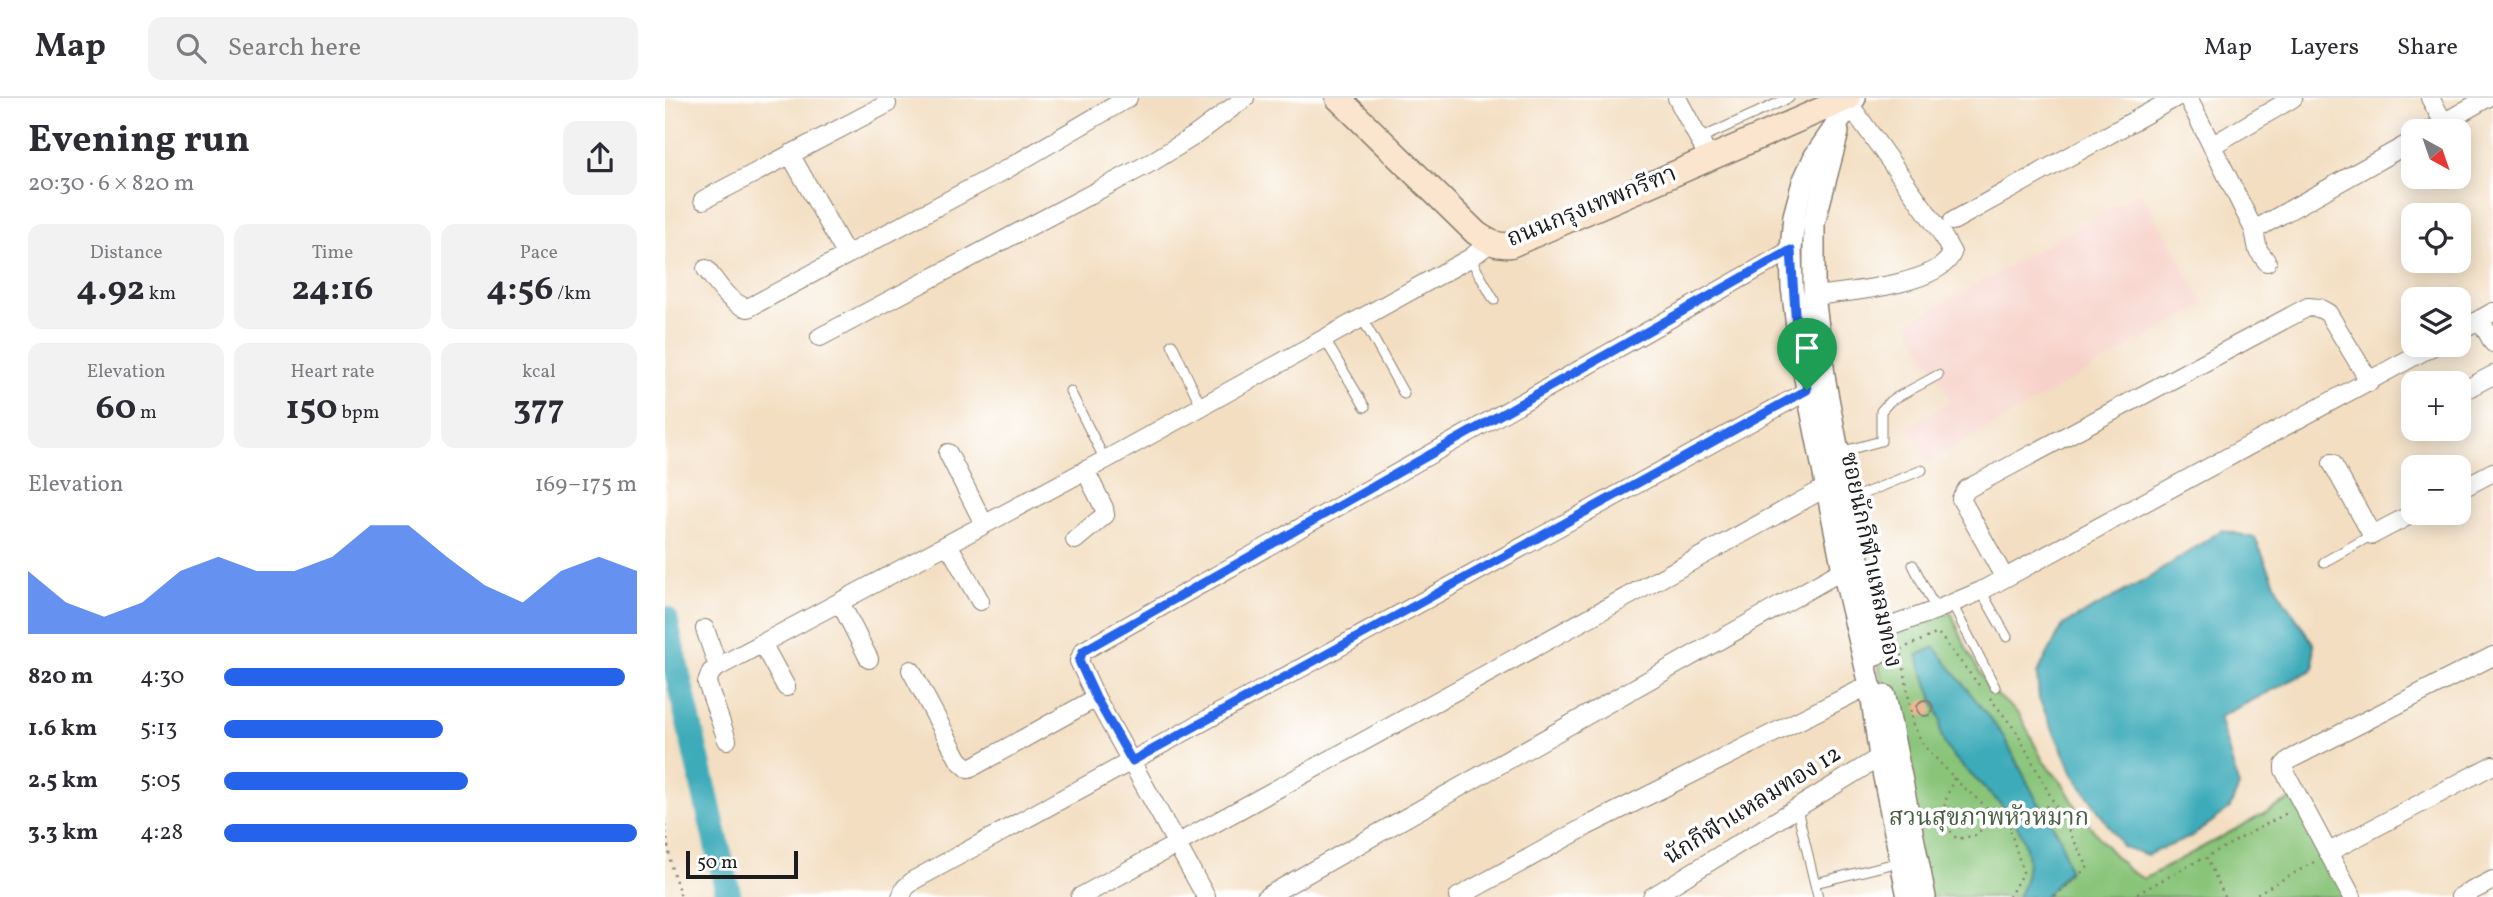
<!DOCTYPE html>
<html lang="en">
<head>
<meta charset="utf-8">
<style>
	body { margin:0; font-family:Vollkorn,"Noto Serif Thai",serif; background:#f2f2f3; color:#2b2b33; height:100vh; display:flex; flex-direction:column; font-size:26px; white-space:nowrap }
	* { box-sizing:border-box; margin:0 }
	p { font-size:23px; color:#7c7c81 }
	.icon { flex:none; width:38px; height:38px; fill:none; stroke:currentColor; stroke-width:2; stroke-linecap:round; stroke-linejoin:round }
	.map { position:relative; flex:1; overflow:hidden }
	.details { display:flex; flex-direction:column; background:#fff; width:665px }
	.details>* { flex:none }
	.needle { width:46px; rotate:140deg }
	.tools { position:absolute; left:1736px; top:21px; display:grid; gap:14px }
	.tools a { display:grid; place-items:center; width:70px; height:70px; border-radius:14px; background:#fff; box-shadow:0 4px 18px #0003; font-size:35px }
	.scale { position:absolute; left:21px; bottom:18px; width:112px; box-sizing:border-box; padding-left:7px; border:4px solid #1c1c1c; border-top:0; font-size:19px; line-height:24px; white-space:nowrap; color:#1c1c1c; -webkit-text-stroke:5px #fff; paint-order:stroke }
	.pin { position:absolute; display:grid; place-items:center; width:60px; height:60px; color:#fff; margin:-72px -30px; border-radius:50% 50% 50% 0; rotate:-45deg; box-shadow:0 0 7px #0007 }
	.pin .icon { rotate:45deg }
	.round { display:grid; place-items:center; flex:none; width:74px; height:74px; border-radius:14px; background:#f2f2f3 }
	.summary { display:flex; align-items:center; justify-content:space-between; height:119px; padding:0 28px }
	h1 { font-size:38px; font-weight:700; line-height:52px }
	.stats { display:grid; grid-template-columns:repeat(3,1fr); gap:10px; height:119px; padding:7px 28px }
	.stats div { display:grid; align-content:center; border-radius:14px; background:#f2f2f3; text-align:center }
	.stats b { font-size:35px; font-weight:700 }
	.stats small { font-size:19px; font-weight:400 }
	.stats p { font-size:19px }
	.chart { height:196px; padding:14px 28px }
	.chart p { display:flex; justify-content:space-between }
	.chart svg { width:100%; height:126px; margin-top:7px; fill:#2563eb; opacity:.7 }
	ul { padding:0 28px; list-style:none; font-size:23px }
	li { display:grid; grid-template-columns:112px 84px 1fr; align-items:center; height:52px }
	li i { height:18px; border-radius:9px; background:#2563eb }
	header { display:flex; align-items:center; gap:42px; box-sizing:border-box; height:98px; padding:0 35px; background:#fff; border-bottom:2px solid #e1e1e2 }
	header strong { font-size:33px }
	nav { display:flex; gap:38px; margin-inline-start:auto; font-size:24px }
	.search { width:490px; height:63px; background:#f2f2f3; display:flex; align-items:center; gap:18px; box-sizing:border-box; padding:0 24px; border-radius:14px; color:#7c7c81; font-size:26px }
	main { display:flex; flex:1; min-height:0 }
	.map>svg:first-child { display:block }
	.built { fill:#f7d1c9 }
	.green { fill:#89c479; stroke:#52704a; stroke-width:2 }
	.water { fill:#3cabb9; stroke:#2c646a; stroke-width:2 }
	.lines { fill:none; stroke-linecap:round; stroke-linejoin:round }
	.river { stroke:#3cabb9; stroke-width:26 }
	.building { fill:#efaf8c }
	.service-casing { stroke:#887d6e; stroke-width:11 }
	.minor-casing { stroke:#887d6e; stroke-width:20 }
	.tertiary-casing { stroke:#887d6e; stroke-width:24 }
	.secondary-casing { stroke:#887d6e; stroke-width:27 }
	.path { stroke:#887d6e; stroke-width:2.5; stroke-dasharray:2 5; stroke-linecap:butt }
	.service { stroke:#fff; stroke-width:9 }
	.minor { stroke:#fff; stroke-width:18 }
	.tertiary { stroke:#fff; stroke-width:21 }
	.secondary { stroke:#fbe5cf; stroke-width:24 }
	.route-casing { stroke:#fff; stroke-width:14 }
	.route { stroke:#2563eb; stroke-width:9 }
	.labels { text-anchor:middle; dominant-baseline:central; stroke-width:7; stroke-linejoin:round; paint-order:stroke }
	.street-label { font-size:24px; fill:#1c1c1c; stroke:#fff }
	.park-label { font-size:24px; fill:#485f41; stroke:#fff }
</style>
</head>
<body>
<header>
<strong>Map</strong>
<div class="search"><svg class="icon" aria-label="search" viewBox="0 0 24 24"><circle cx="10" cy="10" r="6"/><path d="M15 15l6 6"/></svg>Search here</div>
<nav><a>Map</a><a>Layers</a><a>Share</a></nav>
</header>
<main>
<section class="details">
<div class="summary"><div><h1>Evening run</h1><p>20:30 · 6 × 820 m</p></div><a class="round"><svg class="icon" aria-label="share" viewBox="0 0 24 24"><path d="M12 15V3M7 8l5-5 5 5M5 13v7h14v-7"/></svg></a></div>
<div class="stats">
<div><p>Distance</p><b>4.92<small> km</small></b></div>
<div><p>Time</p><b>24:16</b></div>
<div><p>Pace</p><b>4:56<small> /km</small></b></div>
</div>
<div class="stats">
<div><p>Elevation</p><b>60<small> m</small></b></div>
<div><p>Heart rate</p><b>150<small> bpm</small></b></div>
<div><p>kcal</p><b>377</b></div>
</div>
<div class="chart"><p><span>Elevation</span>169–175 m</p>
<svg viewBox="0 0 160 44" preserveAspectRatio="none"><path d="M0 44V22L10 33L20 38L30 33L40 22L50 17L60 22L70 22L80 17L90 6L100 6L110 17L120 27L130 33L140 22L150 17L160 22V44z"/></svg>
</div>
<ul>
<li><b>820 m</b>4:30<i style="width:97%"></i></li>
<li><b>1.6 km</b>5:13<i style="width:53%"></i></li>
<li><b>2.5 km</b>5:05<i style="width:59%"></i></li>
<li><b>3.3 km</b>4:28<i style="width:100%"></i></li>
</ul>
</section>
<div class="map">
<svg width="1828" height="799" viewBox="0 0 1828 799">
	<rect width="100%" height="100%" fill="#fff"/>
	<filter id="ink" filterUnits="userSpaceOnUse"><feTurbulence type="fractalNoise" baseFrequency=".0143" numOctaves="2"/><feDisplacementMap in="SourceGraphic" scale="14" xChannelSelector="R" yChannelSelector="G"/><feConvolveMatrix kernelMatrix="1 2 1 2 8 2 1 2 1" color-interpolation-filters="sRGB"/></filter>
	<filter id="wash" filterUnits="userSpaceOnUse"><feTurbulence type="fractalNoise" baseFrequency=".00686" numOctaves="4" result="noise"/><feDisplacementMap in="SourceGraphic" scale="28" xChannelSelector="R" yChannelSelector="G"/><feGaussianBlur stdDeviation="1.57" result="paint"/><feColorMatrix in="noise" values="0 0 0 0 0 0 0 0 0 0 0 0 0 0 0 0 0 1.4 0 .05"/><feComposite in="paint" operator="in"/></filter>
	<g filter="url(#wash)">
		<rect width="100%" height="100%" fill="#f3dec1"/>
		<path class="built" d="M1476,93L1540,207L1263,364L1243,329L1286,303L1242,225Z"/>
		<path class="green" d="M1286,514L1302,552L1323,589L1355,617L1378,663L1398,686L1413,712L1440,747L1462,771L1479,781L1633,697L1684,799H1260L1207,535Z"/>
		<path class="water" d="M1557,432L1590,440L1615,496L1648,545L1649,571L1554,619L1574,689L1564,711L1526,739L1482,757L1458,749L1408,676L1374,601L1372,576L1398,527L1482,481Z
			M1270,549L1339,639L1370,699L1395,739L1404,772L1380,799H1353C1400,714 1262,671 1276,623L1252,557Z"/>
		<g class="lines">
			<path class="river" d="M0,521L64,799"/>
		</g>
		<g id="blocks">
			<path class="building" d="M1252 610a8 8 0 1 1 16 0a8 8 0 1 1-16 0Z"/>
		</g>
	</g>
	<g filter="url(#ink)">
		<use href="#blocks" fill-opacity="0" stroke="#887d6e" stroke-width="2"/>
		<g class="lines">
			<defs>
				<path id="service" d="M1034,41L1124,0
					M805,160L829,202
					M697,220L739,296
					M659,240L700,309
					M507,246L537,310
					M405,293L440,362
					M1175,354L1216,343V313L1225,303L1273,277
					M1183,402L1257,372
					M1659,464L1707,437
					M1248,467L1271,512
					M1316,493L1342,539
					M1287,506L1330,589
					M1132,711L1153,799
					M1150,785L1235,764"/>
				<path id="minor" d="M1012,0L1044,60
					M1523,0L1589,132L1748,43
					M1765,0L1779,25
					M1764,33L1822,0
					M1548,47L1628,0
					M125,56L181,156
					M38,102L222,6
					M1288,123L1510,0
					M1589,132L1593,152L1602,164
					M41,171C53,186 63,205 83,210L342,71L463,0
					M1149,198C1180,194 1275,187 1287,155L1275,133L1185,7
					M1815,221L1828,245
					M1794,233L1828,214
					M155,239L487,64L529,38L580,0
					M1794,295L1828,277
					M283,355L319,426
					M1667,365L1707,437L1749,415
					M1794,392L1828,374
					M410,442L440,417L439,410L420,372
					M283,446L315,503
					M1339,479L1296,401L1302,391L1643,209L1654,210L1663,215L1705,284
					M175,504L204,561
					M40,531L53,569
					M1207,535L1271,512L1316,493L1770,247
					M97,545L121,589
					M246,572L294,662L304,671L431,600
					M62,642L42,585L46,574L53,569L440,362L805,160L825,145
					M1664,754L1828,667
					M236,799L240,790L249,782L1153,287
					M415,799L1162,389
					M541,799L431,600L414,563L418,553L1126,152
					M601,799L1178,472
					M793,799L922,728L1205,587
					M987,799L1215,659
					M1687,799L1619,672V667L1624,662L1828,558
					M1795,799L1828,782"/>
				<path id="tertiary" d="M1190,0L1150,58L1138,84L1129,118L1126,152L1127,189L1136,260L1178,472L1205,587L1215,659L1243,799
					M1173,34L1149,125V198L1160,284L1211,557
					M1220,598L1260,799"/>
				<path id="secondary" d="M673,0L811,135C824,144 831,148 846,147L1183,0"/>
			</defs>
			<use href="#service" class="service-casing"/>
			<use href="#minor" class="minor-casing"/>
			<use href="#tertiary" class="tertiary-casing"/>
			<use href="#secondary" class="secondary-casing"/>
			<path class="path" d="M1314,587L1273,535L1236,551L1248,627L1259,648L1296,687L1344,728L1358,774L1344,799
				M1325,600L1351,633L1423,769L1388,799
				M1289,680C1279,707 1271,718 1292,741L1312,737L1326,717
				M0,727L6,768L16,799
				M1344,729L1387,705
				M1466,799L1540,759
				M1560,799L1541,759L1622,715
				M1586,799L1649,764"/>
			<use href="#service" class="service"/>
			<use href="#minor" class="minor"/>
			<use href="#tertiary" class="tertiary"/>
			<use href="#secondary" class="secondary"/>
		</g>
	</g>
	<g class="lines" filter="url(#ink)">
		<defs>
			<path id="route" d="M1126,152L1131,230L1142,292L467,663L431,600L414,563L418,553Z"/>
		</defs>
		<use href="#route" class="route-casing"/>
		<use href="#route" class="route"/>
	</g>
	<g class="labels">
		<g class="street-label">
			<text transform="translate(927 109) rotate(-22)">ถนนกรุงเทพกรีฑา</text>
			<text transform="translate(1205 462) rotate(78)">ซอยนักกีฬาแหลมทอง</text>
			<text transform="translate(1088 708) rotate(-32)">นักกีฬาแหลมทอง 12</text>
		</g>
		<g class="park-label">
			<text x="1324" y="721">สวนสุขภาพหัวหมาก</text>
		</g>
	</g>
</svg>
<div class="tools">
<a><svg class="needle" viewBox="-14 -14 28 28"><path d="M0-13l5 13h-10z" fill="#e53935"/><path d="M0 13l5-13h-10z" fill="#7c7c81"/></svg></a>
<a><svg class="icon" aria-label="locate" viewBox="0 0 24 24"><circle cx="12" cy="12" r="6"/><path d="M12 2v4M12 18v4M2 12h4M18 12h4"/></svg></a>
<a><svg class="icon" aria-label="layers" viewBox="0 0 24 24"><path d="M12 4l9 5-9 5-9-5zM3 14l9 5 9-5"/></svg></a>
<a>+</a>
<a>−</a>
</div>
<div class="scale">50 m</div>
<div class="pin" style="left:1142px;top:292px;background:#1e9e55"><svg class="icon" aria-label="arrive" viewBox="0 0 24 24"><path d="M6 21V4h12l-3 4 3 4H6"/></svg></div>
</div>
</main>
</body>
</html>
